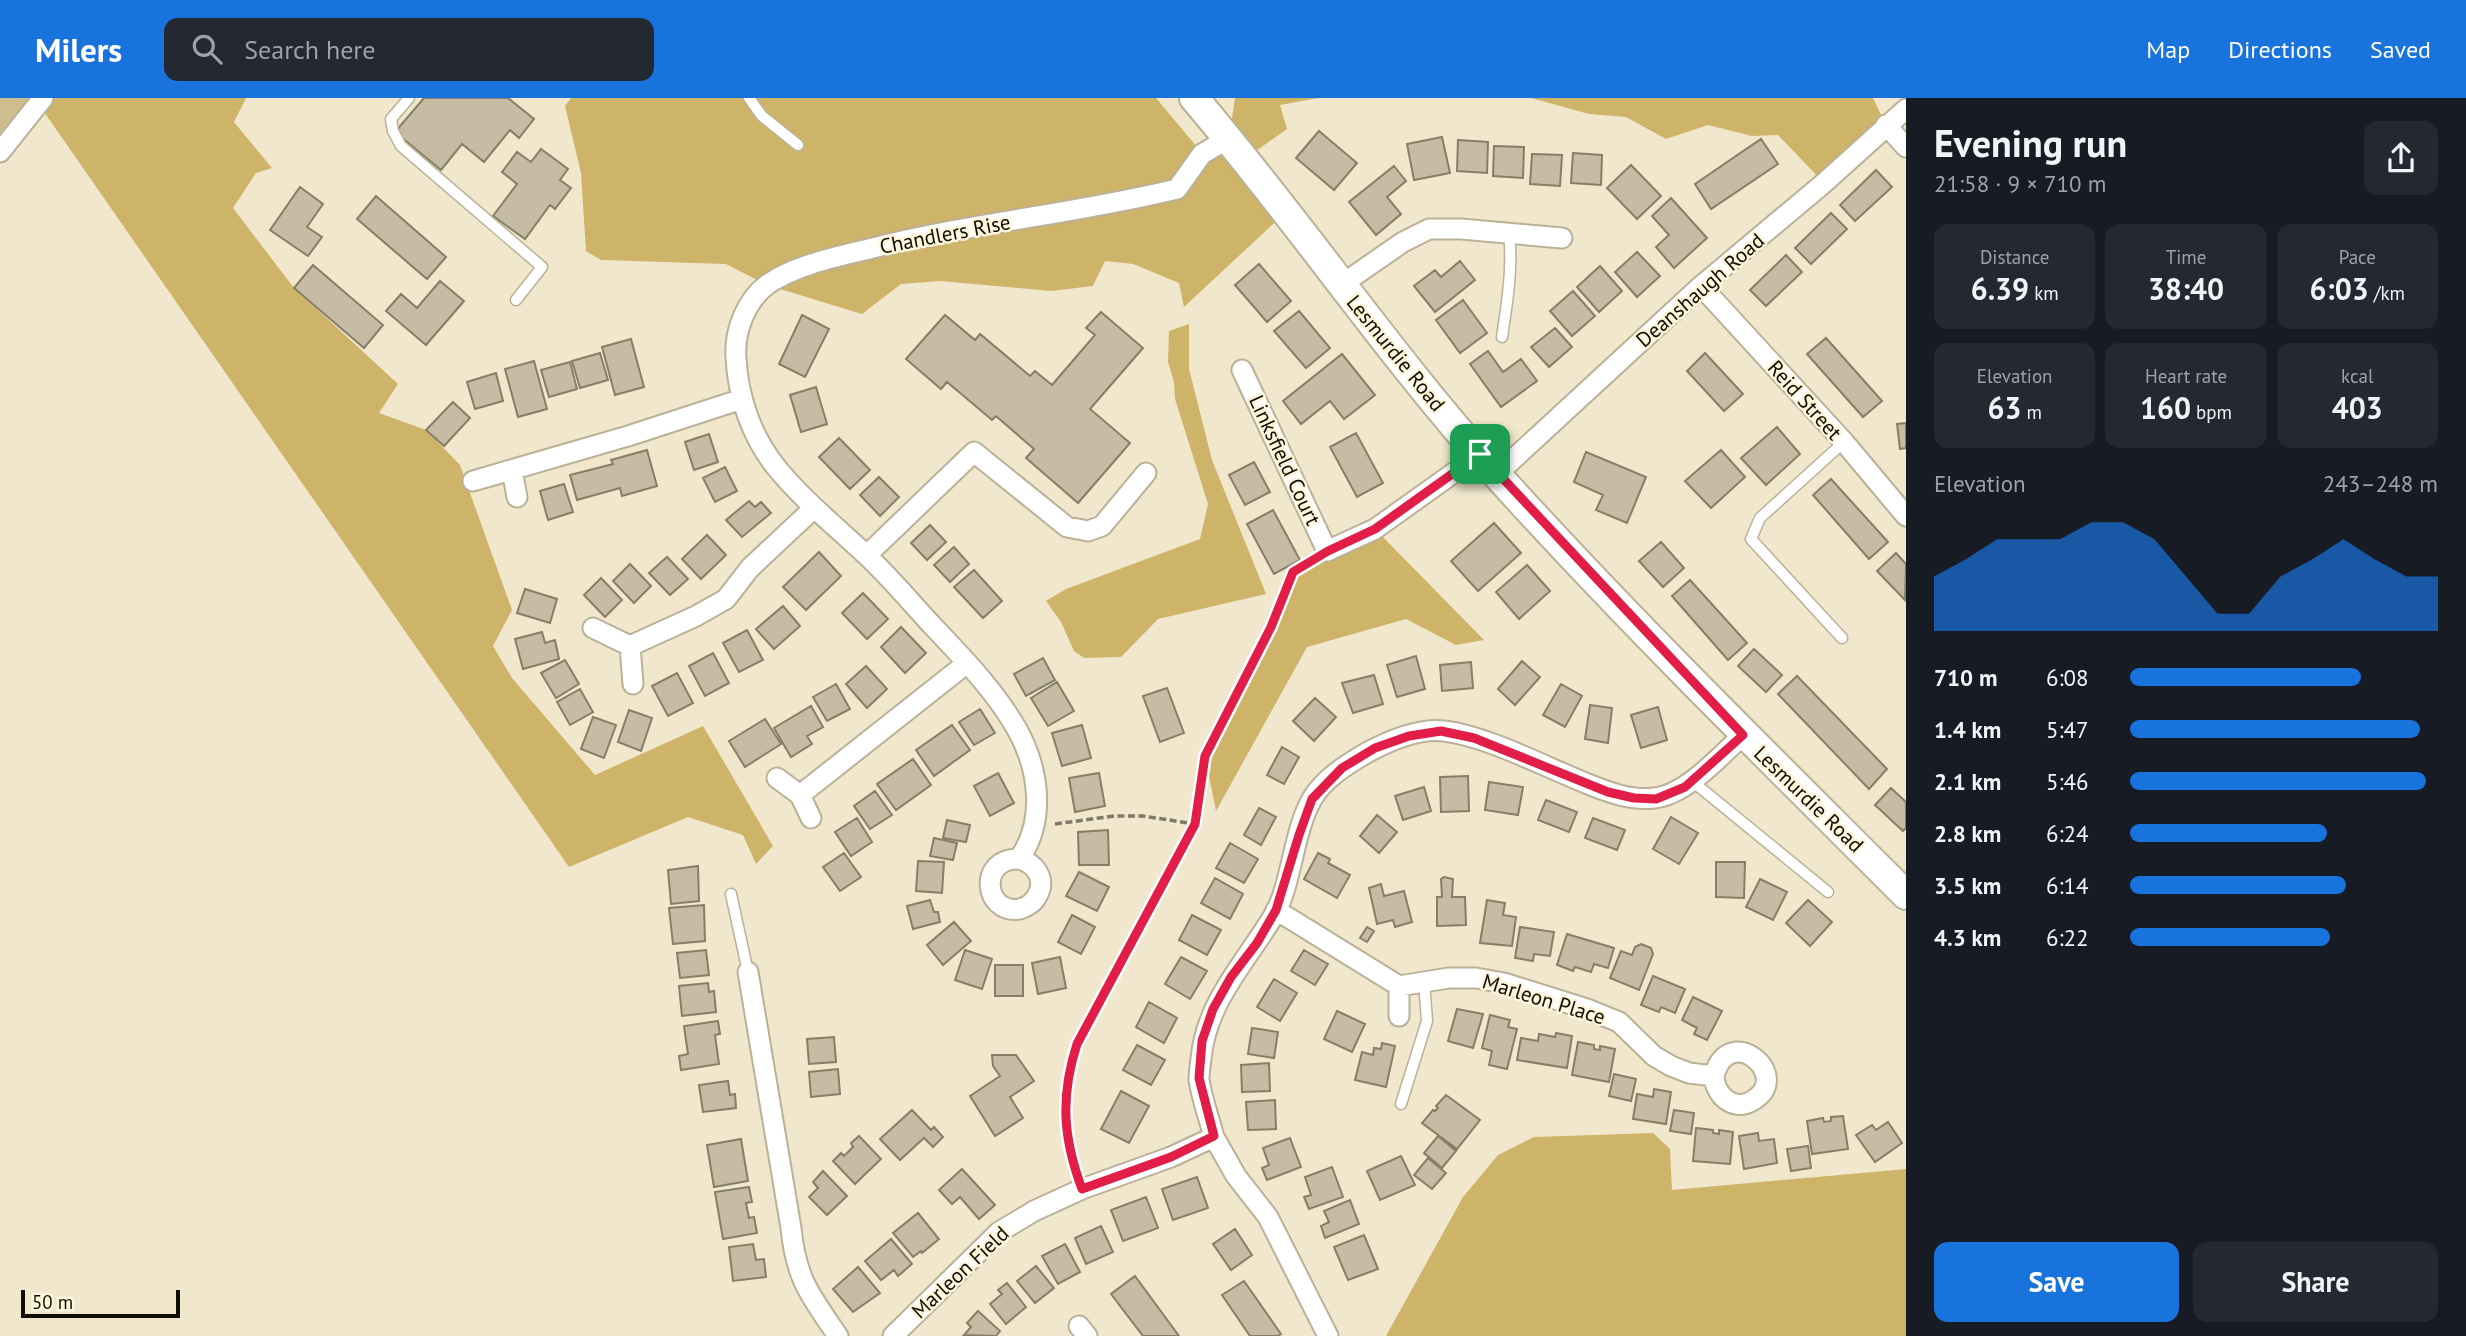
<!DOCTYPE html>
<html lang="en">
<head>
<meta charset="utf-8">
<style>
	body { margin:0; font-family:"PT Sans",sans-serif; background:#242831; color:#f1f3f6; height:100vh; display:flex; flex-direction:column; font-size:26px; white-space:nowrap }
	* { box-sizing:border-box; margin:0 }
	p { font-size:23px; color:#9ea1a6 }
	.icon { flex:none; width:38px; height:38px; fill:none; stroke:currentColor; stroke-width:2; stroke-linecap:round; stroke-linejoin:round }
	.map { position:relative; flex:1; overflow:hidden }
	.panel { display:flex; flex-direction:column; background:#171b24; width:560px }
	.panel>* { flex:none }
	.scale { position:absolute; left:21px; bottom:18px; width:159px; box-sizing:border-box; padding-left:7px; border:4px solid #100d05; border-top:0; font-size:19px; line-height:24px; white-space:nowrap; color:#100d05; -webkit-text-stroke:5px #fef5da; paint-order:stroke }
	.pin { position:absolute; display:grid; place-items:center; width:60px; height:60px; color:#fff; margin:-30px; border-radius:14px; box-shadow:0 4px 10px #0006 }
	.round { display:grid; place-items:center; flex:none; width:74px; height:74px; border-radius:14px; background:#242831 }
	.head { display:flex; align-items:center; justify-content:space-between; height:119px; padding:0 28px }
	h1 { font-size:38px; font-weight:700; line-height:52px }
	.stats { display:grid; grid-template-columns:repeat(3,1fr); gap:10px; height:119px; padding:7px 28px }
	.stats div { display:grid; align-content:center; border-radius:14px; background:#242831; text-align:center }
	.stats b { font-size:30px; font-weight:700 }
	.stats small { font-size:19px; font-weight:400 }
	.stats p { font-size:19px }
	.chart { height:196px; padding:14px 28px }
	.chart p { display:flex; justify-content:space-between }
	.chart svg { width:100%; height:126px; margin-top:7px; fill:#1973dc; opacity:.7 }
	.action { display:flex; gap:14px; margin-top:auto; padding:14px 28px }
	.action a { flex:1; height:80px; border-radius:14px; background:#1973dc; color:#fff; font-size:28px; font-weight:700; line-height:80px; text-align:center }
	.action a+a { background:#242831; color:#f1f3f6 }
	ul { padding:0 28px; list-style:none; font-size:23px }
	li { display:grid; grid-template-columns:112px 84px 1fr; align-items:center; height:52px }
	li i { height:18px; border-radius:9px; background:#1973dc }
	header { display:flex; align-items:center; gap:42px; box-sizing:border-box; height:98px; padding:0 35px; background:#1973dc; color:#fff }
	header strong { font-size:33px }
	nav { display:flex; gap:38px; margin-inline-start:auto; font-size:24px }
	.search { width:490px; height:63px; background:#242831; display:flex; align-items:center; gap:18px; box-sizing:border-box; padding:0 24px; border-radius:14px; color:#9ea1a6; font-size:26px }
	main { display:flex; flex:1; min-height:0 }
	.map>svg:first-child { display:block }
	.green { fill:#cebd8e }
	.forest { fill:#ceb469 }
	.building { fill:#c6bca3; stroke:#867e66; stroke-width:2 }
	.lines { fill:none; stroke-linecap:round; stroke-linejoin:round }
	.lane-casing { stroke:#bab198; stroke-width:13 }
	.street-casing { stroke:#bab198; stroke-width:23 }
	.secondary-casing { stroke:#bab198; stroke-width:32 }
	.path { stroke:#807968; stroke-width:3.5; stroke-dasharray:7 3.5; stroke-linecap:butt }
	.lane { stroke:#fff; stroke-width:10 }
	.street { stroke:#fff; stroke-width:19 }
	.secondary { stroke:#fff; stroke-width:28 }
	.route-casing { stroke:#fff; stroke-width:14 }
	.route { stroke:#e11d48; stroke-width:9 }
	.labels { text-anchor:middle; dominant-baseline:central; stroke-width:5; stroke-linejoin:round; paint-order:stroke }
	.street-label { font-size:21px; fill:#100d05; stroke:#fef5da }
</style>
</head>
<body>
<header>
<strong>Milers</strong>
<div class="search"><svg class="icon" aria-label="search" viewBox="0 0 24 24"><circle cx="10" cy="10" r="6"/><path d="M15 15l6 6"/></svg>Search here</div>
<nav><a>Map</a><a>Directions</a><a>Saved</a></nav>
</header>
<main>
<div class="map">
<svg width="1906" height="1238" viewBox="0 0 1906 1238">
	<rect width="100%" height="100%" fill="#f1e7cd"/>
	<path class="green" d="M0,0H31L0,38Z"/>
	<path class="forest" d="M50,0H246L234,24L272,70L256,75L233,110L294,190L398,286L379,315L426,332L460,367L512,512L493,548L512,580L595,677L703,628L773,748L756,766L743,737L688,719L569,769L42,11Z
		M571,0H1156L1202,55L1229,40L1235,0H1318L1280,7L1287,31L1246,60L1286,114L1184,209L1179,185L1133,166L1105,163L1093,188L1051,193L940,183L901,186L862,216L767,187L726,166L601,162L586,153L581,75L565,8Z
		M1531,0H1873L1886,27L1824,85L1778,37L1752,38L1708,27L1666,41L1626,19L1589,16Z
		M1189,226V271L1212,362L1266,496L1158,521L1121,559L1084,560L1074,553L1061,524L1046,503L1066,491L1200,441L1208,406L1175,301L1174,284L1168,264L1169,233Z
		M1375,431L1484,542L1456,547L1406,521L1307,549L1216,713L1205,658L1271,529L1293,474L1328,453Z
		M1653,1035L1670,1051L1672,1092L1906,1071V1238H1386L1463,1099L1498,1057L1534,1039Z"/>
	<path class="building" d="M424,0H508L534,21L519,40L510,32L484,64L462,46L441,72L395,34Z
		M1319,33L1357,65L1334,92L1296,60Z
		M1442,39L1450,75L1414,82L1407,46Z
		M1761,41L1778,66L1711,111L1695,86Z
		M1458,42L1488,44L1487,75L1457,73Z
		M1494,48L1524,49L1523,80L1493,78Z
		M541,51L568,71L560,82L571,90L555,111L550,107L525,141L493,118L517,86L502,74L517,54L531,64Z
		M1573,55L1602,57L1601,87L1571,85Z
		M1532,56L1562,57L1560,88L1530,86Z
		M1631,67L1661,98L1637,121L1607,90Z
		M1394,68L1406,83L1387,99L1401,116L1376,137L1349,104Z
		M1876,72L1892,89L1855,123L1840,107Z
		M300,89L323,106L307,129L322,139L308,158L270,132Z
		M376,98L446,159L427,181L357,121Z
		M1671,100L1707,140L1674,170L1656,149L1669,137L1652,118Z
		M1831,115L1847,131L1811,166L1795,150Z
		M1637,154L1660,178L1637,199L1615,174Z
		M1786,157L1802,174L1766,208L1750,192Z
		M1460,163L1475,182L1435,214L1414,188L1435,172L1441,179Z
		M1259,166L1291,203L1267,224L1235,187Z
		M313,167L383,227L364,250L294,190Z
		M1600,168L1622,193L1599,214L1577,189Z
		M440,183L464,203L426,247L386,213L401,196L417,210Z
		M1573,193L1595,218L1572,238L1550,213Z
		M1463,202L1487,235L1460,255L1436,222Z
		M1299,213L1330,250L1306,270L1274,233Z
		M1101,214L1143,250L1090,311L1130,345L1078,405L1026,360L1034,351L996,318L992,322L947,284L941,291L906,261L945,217L975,242L980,236L1030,278L1035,273L1052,287L1095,237L1086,230Z
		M802,217L829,231L805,279L779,266Z
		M1555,230L1572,249L1549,269L1531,249Z
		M1826,240L1882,303L1863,319L1807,256Z
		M631,241L644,289L615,297L602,249Z
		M1488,253L1503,274L1521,261L1537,283L1501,309L1470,266Z
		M600,255L608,282L580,290L572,263Z
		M1705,255L1743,296L1724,313L1687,273Z
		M1342,256L1375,297L1344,321L1330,303L1301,326L1283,303Z
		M534,263L547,311L518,319L505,271Z
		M570,264L577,291L549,299L541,272Z
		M496,275L503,303L475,311L467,284Z
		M816,289L827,326L801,334L790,297Z
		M453,304L470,320L444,348L426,332Z
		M1906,325V350L1900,351L1897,326Z
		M1777,329L1800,356L1766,387L1741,360Z
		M1356,335L1383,385L1357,399L1330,349Z
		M709,336L718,364L694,372L685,344Z
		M839,340L870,372L850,391L819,359Z
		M647,352L657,388L622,398L620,390L577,402L570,377L613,366L611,362Z
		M1721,352L1745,379L1711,410L1685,383Z
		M1586,354L1646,379L1627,425L1596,412L1603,397L1574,384Z
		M1254,364L1270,394L1245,407L1229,377Z
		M725,369L737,393L715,404L703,380Z
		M879,379L899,399L880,418L860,397Z
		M1831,381L1888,444L1869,461L1813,397Z
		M564,386L573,414L548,422L540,393Z
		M749,403L755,409L761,404L771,415L742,439L726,422Z
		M1273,412L1300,462L1274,476L1247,426Z
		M1494,425L1521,455L1478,493L1451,463Z
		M930,427L946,444L927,462L911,445Z
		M707,437L726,457L701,481L682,461Z
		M1661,444L1684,470L1663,489L1639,463Z
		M954,449L969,466L950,484L934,467Z
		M819,454L841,478L806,512L783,489Z
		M1896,455L1906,466L1905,502L1877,473Z
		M667,459L688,481L670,497L649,475Z
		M630,466L651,488L634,505L613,483Z
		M1527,467L1550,493L1519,521L1496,494Z
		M974,472L1002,503L983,520L954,489Z
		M601,480L622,502L605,519L584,497Z
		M1690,482L1747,545L1728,562L1672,498Z
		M525,491L557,501L550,525L517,515Z
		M863,495L888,521L867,541L842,515Z
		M783,508L800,528L774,551L756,531Z
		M901,529L926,555L905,575L881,549Z
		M747,532L763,562L739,574L723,545Z
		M542,534L545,545L555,542L559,561L523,571L515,541Z
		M1754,551L1782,577L1766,594L1738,568Z
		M713,555L729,585L705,598L689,568Z
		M1416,558L1425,591L1397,599L1387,567Z
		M1043,560L1055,582L1026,598L1014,576Z
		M565,562L579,586L556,600L541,575Z
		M1522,563L1540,579L1515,607L1498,591Z
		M1471,564L1473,590L1442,593L1440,567Z
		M866,568L887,591L867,610L846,586Z
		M677,575L693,605L668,618L652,588Z
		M1374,577L1383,606L1353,615L1342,585Z
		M1797,578L1887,671L1869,691L1778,596Z
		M1057,584L1074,613L1048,628L1031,600Z
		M836,586L850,611L827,623L813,599Z
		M1561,586L1582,598L1565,629L1543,617Z
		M1167,590L1184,635L1160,644L1143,598Z
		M580,591L593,614L570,627L557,604Z
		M1315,600L1336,619L1314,643L1293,623Z
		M1590,607L1612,610L1608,645L1585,641Z
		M811,608L823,629L807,638L812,646L791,659L774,630Z
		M1658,609L1667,642L1641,650L1631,617Z
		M980,611L995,635L974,647L959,624Z
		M629,612L652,620L641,653L618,644Z
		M593,619L616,627L604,660L581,651Z
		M765,621L781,646L745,669L729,643Z
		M952,627L970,652L934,678L916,652Z
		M1082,627L1091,660L1062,668L1052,635Z
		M1282,649L1299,659L1284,686L1267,677Z
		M913,661L931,687L896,712L877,686Z
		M998,675L1014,705L990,718L974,688Z
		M1099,675L1105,708L1075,714L1069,680Z
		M1468,678L1469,713L1441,714L1440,679Z
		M1489,684L1523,689L1518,717L1485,712Z
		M1424,689L1431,713L1403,722L1395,698Z
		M1891,690L1906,704V730L1903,733L1875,707Z
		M875,693L892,717L870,731L854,708Z
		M1546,702L1577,714L1569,734L1538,722Z
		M1259,710L1276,719L1261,747L1244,737Z
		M1377,717L1397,734L1379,755L1360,738Z
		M1671,719L1698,735L1679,766L1653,751Z
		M857,720L872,744L851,758L835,734Z
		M1593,720L1625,732L1617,752L1585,740Z
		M947,722L970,727L966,744L943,740Z
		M1108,732L1109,767H1079L1078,734Z
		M934,740L957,745L953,762L930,758Z
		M1230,745L1258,761L1244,785L1216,770Z
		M844,755L861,779L840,793L823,769Z
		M1318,755L1330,761L1328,765L1350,777L1337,800L1304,781Z
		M918,763L944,764L942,795L916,793Z
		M1716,764H1745L1744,800L1716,799Z
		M698,768L699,803L671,806L668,772Z
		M1079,774L1109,789L1097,813L1066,798Z
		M1444,779L1453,781L1452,799H1465L1466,827L1437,828V799H1442L1441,781Z
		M1215,780L1243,796L1230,821L1201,805Z
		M1760,781L1787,794L1773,822L1746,809Z
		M1381,786L1384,798L1404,793L1412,824L1395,829L1393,822L1377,826L1369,790Z
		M930,802L934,814H938L940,824L913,831L907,808Z
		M1487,802L1505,805L1503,817L1516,819L1512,848L1480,845Z
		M1808,802L1832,824L1810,848L1786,825Z
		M704,807L705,843L673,846L669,810Z
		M1072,817L1095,829L1081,856L1058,844Z
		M1192,817L1221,832L1207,857L1179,842Z
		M954,824L971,843L943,867L927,847Z
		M1367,829L1374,833L1367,844L1360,840Z
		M1520,829L1554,834L1550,858L1534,856L1533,863L1515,860Z
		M1567,836L1614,850L1608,870L1594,866L1591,874L1575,869L1573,873L1557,867Z
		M1641,846L1651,850L1653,856L1639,892L1610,880L1621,853L1632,857L1635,849Z
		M706,852L709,877L680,880L677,855Z
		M965,852L992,861L982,891L955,882Z
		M1304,852L1328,866L1315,887L1291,873Z
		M1060,859L1066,890L1038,896L1032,865Z
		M1181,859L1207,873L1190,901L1165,886Z
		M995,867H1023V898H995Z
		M1653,878L1685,891L1675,915L1661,909L1659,914L1641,907Z
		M1274,881L1297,895L1280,923L1257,909Z
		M708,885L709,894L714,893L716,914L682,918L679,888Z
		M1693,899L1722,913L1707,942L1694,936L1697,930L1682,922Z
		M1149,904L1177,920L1164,945L1136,929Z
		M1457,911L1483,916L1473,950L1448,943Z
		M1337,913L1365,926L1352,954L1324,941Z
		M1490,917L1510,922L1508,929L1517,931L1507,971L1489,967L1492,953L1482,950Z
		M718,923L720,936L715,937L719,966L681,972L679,958L688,956L684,928Z
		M1252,930L1278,934L1274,960L1248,956Z
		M1556,935L1572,938L1567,970L1517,962L1521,940L1538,943L1539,936L1555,939Z
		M834,939L836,964L809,966L807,941Z
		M1578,944L1594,947V951L1600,952V948L1615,951L1609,984L1572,977Z
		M1382,945L1395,948L1386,989L1355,982L1362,954L1373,957L1374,950L1381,951Z
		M1137,947L1165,962L1151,987L1123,972Z
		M992,957H1016L1034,983L1010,999L1023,1020L995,1038L970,998L1000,978L993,968Z
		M1269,965L1270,993L1242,994L1241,967Z
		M838,971L840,996L811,999L809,974Z
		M1614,976L1636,981L1631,1003L1609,998Z
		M728,983L730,997L735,996L736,1010L703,1014L699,987Z
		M1654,991L1671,994L1666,1026L1633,1021L1637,996L1653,999Z
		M1121,993L1149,1008L1129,1045L1101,1031Z
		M1446,997L1480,1022L1457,1051L1422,1025L1433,1012L1435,1013L1438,1010L1436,1008Z
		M1275,1002L1276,1031L1248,1032L1246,1004Z
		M912,1012L931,1032L934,1029L943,1039L933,1049L924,1040L900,1062L880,1041Z
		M1674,1012L1694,1015L1691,1036L1670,1033Z
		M1843,1018L1848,1051L1812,1056L1807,1023L1823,1020L1824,1024L1831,1023V1019Z
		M1888,1024L1902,1045L1875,1064L1856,1037L1872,1027L1876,1032Z
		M1696,1030L1713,1032V1035L1719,1036V1032L1733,1034L1730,1066L1693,1063Z
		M1758,1035L1759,1043L1774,1041L1777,1065L1744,1071L1739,1038Z
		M859,1038L881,1061L855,1086L833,1063L841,1055L844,1058L853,1049L851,1045Z
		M1438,1038L1456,1053L1442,1070L1424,1055Z
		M1290,1040L1301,1069L1267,1082L1262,1070L1269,1067L1263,1050Z
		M741,1041L748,1083L714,1089L707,1047Z
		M1808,1048L1811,1070L1791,1073L1787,1051Z
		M1401,1058L1415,1087L1380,1102L1367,1073Z
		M1428,1060L1446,1075L1432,1091L1414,1077Z
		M1332,1069L1343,1099L1309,1111L1304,1099L1311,1097L1305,1079Z
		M962,1071L995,1107L979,1121L960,1099L952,1106L939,1092Z
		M823,1073L847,1098L827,1117L809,1099L818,1090L813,1084Z
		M1197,1079L1208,1110L1173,1122L1162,1091Z
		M749,1089L752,1104L746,1105L749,1120L754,1119L757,1135L723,1141L715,1094Z
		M1146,1099L1158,1130L1123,1143L1111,1112Z
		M1350,1102L1359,1126L1325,1140L1321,1128L1329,1124L1324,1113Z
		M918,1115L939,1141L922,1155L921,1153L913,1159L893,1135Z
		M1101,1128L1113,1154L1086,1166L1075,1140Z
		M1235,1131L1252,1157L1231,1172L1213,1146Z
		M1364,1137L1378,1171L1348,1182L1334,1149Z
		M891,1141L912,1166L898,1178L894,1172L881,1182L865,1163Z
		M753,1146L756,1162L764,1161L766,1179L733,1183L729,1149Z
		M1065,1146L1080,1174L1058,1186L1042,1158Z
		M1036,1168L1054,1190L1035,1205L1017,1183Z
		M858,1169L880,1195L853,1214L833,1191Z
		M1135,1178L1179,1238H1143L1111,1196Z
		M1244,1183L1281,1236L1277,1238H1250L1222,1197Z
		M1007,1185L1026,1209L1006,1226L990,1206L1002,1196L998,1192Z
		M978,1213L1000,1233L996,1238L964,1237L971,1229L967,1225Z"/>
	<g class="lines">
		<defs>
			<path id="lane" d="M409,0L391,21L393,33L401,48L542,169L516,202
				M749,0L762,18L798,47
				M1502,239C1507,205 1513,170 1509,135
				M1842,540L1751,441L1760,420L1844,344
				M1692,683L1828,794
				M731,796L748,874
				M1401,1006L1427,923L1424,884"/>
			<path id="street" d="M1886,27L1906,49
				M0,54L43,0
				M1341,187L1403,144L1429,131H1461L1562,140
				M1701,188L1844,344L1906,418
				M1242,272L1327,453L1375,431L1480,356
				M512,372L517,399
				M1497,376L1701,188L1824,85L1906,11
				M473,383L628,338L742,301
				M867,457L974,354L1067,429L1088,433L1102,428L1146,375
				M593,530L630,548
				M633,586L630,548L696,518L726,501L750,470L814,410
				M777,680L800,697
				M811,720L800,697L967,565
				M1019,761C1035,765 1047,781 1037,798C1034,804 1027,809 1020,811C984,817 977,760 1019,761C1046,723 1039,672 1018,633C995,592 961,558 929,524C908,501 887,476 864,455C834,427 802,401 776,369C751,338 738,298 736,260C734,233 746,202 768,186C796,167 836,159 869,151C970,125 1075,116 1177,91L1202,56L1229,40
				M1276,812L1399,888L1449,880H1476L1504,885L1587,911L1619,924L1654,958L1671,968L1689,975L1714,978C1729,922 1795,979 1752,1003C1733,1014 1715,997 1714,978
				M748,874L791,1130C796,1181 810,1197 838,1238
				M1399,888V918
				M1214,1039L1236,1078L1268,1119L1328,1238
				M1079,1228L1087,1238
				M893,1238L999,1134L1034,1113L1082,1091L1171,1059L1214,1039C1209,1020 1202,1001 1199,982C1199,975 1200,968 1201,961C1206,904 1246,864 1274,817C1292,786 1293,734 1312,701C1324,680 1348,666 1368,654C1389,643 1420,630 1444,633C1487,638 1545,669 1588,686C1608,694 1631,703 1654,700C1686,697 1720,658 1743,637"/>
			<path id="secondary" d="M1194,0C1299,123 1389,257 1497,377C1628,522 1768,659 1906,797"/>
		</defs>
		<use href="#lane" class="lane-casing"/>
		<use href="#street" class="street-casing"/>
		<use href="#secondary" class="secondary-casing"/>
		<path class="path" d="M1055,726L1114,718H1143L1195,726
			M1075,1073C1060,1032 1064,987 1077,946L1195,726L1205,658L1271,529L1293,474L1309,464"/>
		<use href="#lane" class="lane"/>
		<use href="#street" class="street"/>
		<use href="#secondary" class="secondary"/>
	</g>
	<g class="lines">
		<defs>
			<path id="route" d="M1480,356L1743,637L1685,689L1656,701L1634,700L1608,694L1474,640L1441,633L1409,638L1375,650L1342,670L1312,701L1299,737L1276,812L1257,845L1231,879L1213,911L1202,943L1199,980L1214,1038L1171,1059L1082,1091C1063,1040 1060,999 1077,946L1195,726L1205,658L1271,529L1293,474L1328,453L1375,431Z"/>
		</defs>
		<use href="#route" class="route-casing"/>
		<use href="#route" class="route"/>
	</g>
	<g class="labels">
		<g class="street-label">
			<text transform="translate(945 136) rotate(-11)">Chandlers Rise</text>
			<text transform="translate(1700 192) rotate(-41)">Deanshaugh Road</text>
			<text transform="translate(1396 255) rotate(51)">Lesmurdie Road</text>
			<text transform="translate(1805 302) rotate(48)">Reid Street</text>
			<text transform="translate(1285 362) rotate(65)">Linksfield Court</text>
			<text transform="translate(1809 701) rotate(44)">Lesmurdie Road</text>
			<text transform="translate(1544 901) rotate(17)">Marleon Place</text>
			<text transform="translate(960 1174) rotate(-43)">Marleon Field</text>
		</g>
	</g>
</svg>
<div class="scale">50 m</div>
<div class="pin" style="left:1480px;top:356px;background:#1e9e55"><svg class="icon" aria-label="arrive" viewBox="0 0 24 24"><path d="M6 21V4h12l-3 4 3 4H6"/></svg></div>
</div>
<section class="panel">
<div class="head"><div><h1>Evening run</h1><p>21:58 · 9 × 710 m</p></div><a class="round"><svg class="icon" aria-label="share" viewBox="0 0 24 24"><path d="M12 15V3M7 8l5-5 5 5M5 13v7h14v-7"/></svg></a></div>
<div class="stats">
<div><p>Distance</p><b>6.39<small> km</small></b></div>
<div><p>Time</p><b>38:40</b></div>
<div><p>Pace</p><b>6:03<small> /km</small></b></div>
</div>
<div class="stats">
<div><p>Elevation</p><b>63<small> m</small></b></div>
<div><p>Heart rate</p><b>160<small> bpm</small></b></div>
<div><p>kcal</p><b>403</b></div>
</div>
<div class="chart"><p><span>Elevation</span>243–248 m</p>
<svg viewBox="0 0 160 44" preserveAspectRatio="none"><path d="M0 44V25L10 19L20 12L30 12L40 12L50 6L60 6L70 12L80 25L90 38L100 38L110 25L120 19L130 12L140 19L150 25L160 25V44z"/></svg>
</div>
<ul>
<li><b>710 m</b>6:08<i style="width:75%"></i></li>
<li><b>1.4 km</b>5:47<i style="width:94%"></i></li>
<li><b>2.1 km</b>5:46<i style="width:96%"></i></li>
<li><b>2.8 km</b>6:24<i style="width:64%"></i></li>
<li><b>3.5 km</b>6:14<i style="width:70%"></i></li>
<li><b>4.3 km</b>6:22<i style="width:65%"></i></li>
</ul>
<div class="action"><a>Save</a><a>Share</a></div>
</section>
</main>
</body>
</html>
